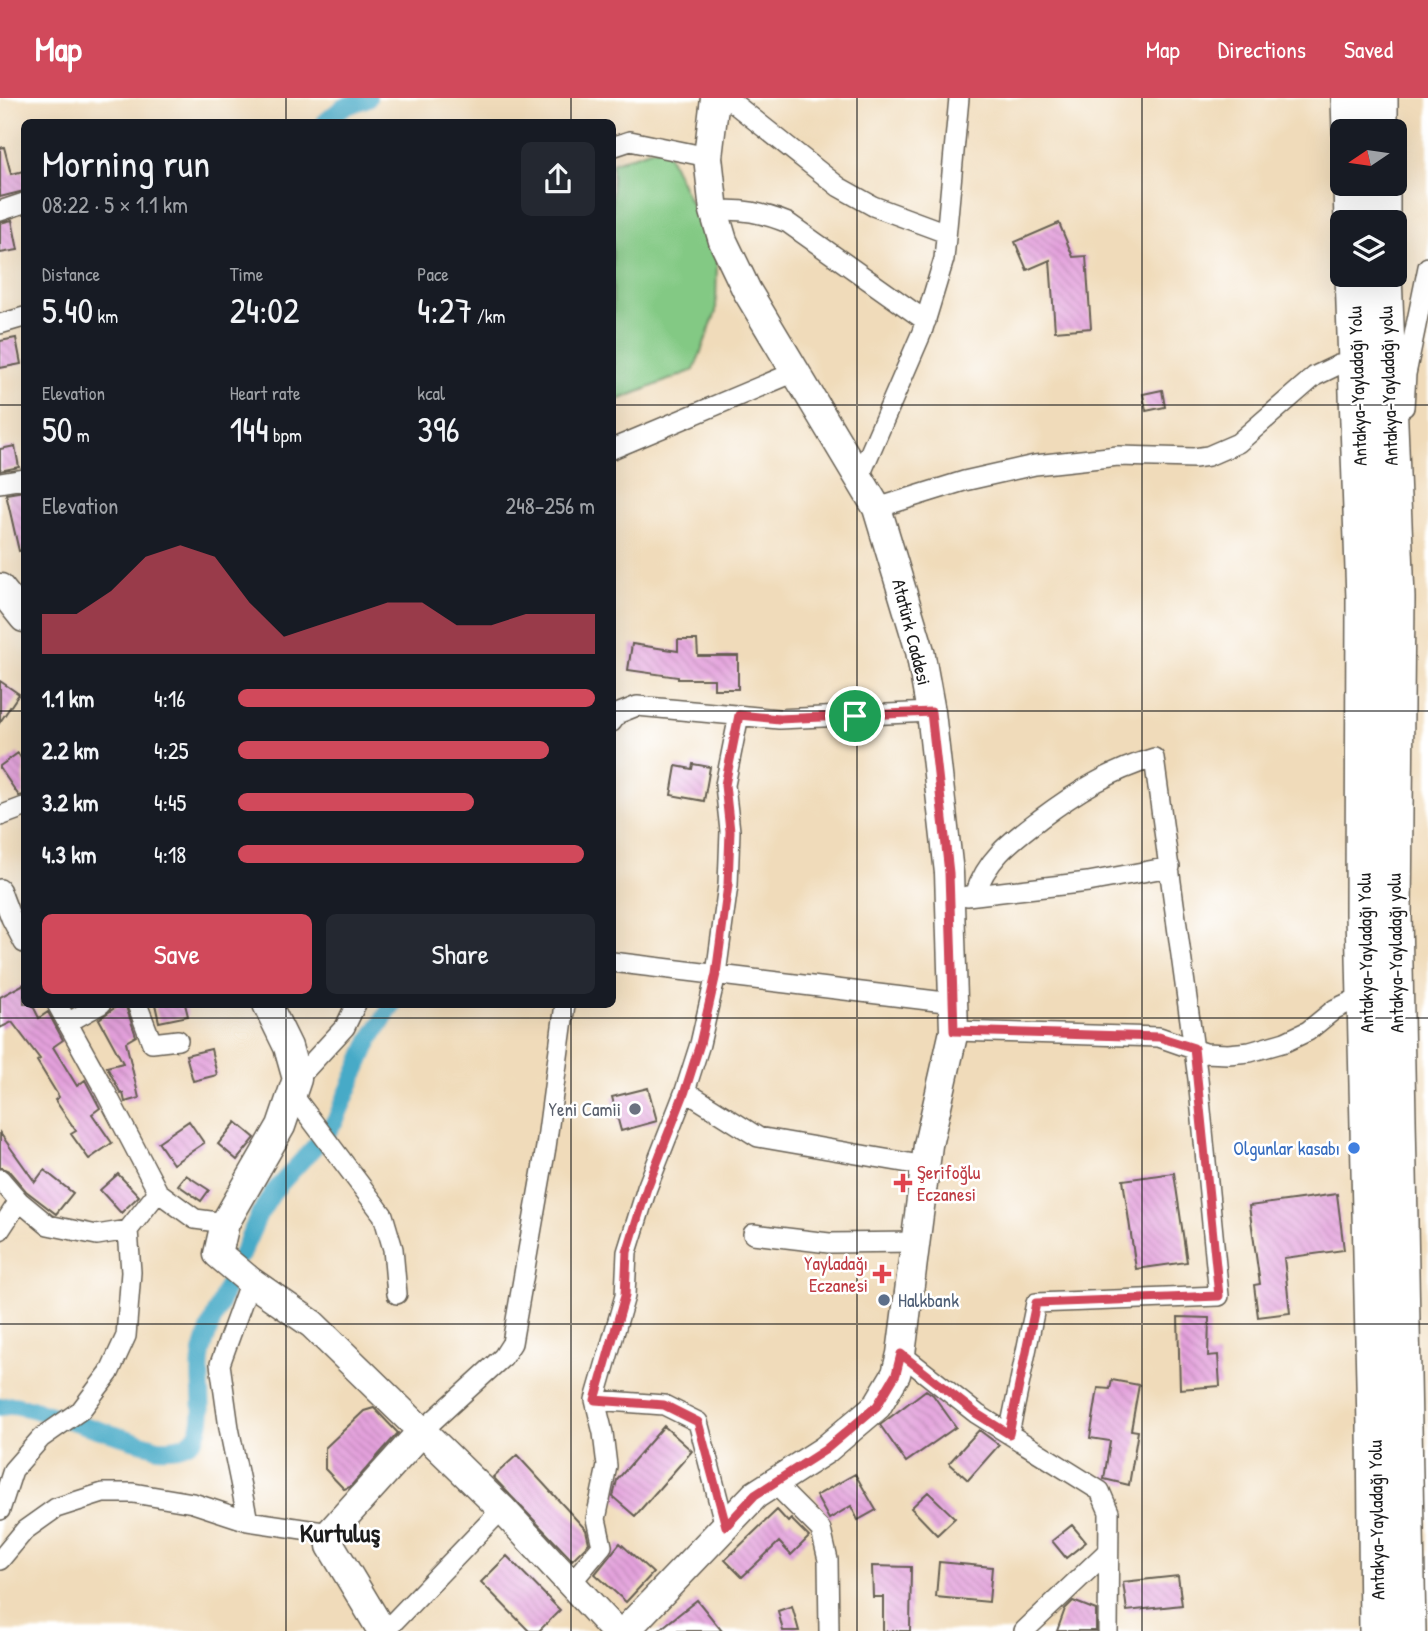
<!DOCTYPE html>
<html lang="en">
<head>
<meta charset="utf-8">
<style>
	body { margin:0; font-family:"Patrick Hand",sans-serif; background:#242831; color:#f1f3f6; height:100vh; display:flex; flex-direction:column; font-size:26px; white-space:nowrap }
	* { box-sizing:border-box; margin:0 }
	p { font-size:23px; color:#9ea1a6 }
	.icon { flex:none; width:38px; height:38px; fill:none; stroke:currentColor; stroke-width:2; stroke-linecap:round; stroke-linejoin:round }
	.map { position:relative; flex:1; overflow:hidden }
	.side { position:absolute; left:21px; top:21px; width:595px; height:889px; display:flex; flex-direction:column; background:#171b24; border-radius:10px; box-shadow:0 7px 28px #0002 }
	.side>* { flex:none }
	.needle { width:46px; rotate:257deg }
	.fabs { position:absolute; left:1330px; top:21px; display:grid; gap:14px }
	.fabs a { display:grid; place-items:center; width:77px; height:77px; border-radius:10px; background:#171b24; box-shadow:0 7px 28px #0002; font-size:35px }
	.pin { position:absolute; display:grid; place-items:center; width:60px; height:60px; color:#fff; margin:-30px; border:4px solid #fff; border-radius:50%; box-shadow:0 2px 7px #0007 }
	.round { display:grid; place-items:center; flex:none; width:74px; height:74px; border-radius:10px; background:#242831 }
	.summary { display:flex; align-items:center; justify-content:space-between; height:119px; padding:0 21px }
	h1 { font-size:38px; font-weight:600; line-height:52px }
	.metrics { display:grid; grid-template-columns:repeat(3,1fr); gap:10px; height:119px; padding:7px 21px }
	.metrics div { display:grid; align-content:center }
	.metrics b { font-size:35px; font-weight:600 }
	.metrics small { font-size:19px; font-weight:400 }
	.metrics p { font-size:19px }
	.chart { height:196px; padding:14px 21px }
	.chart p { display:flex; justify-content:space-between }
	.chart svg { width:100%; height:126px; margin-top:7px; fill:#d1495b; opacity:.7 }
	.button { display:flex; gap:14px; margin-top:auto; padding:14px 21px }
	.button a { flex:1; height:80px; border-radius:10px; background:#d1495b; color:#fff; font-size:28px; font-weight:600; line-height:80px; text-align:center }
	.button a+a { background:#242831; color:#f1f3f6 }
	ul { padding:0 21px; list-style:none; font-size:23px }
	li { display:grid; grid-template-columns:112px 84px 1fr; align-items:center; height:52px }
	li i { height:18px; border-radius:9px; background:#d1495b }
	header { display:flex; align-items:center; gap:42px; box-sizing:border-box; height:98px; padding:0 35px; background:#d1495b; color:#fff }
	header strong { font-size:33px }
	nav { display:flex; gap:38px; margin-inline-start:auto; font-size:24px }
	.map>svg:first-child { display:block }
	.pitch { fill:#83c984; stroke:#507250; stroke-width:2 }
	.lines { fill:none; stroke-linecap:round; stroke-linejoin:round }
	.canal { stroke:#47aac7; stroke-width:18 }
	.building { fill:url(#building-back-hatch) }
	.street-casing { stroke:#665f53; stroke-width:22 }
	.secondary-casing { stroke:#665f53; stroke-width:31 }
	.highway-casing { stroke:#665f53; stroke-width:38 }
	.street { stroke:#fff; stroke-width:19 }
	.secondary { stroke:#fff; stroke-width:28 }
	.highway { stroke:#fff; stroke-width:35 }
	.route-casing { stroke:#fff; stroke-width:14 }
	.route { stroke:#d1495b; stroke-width:9 }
	.grid { fill:none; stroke:#1c1c1c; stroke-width:2; stroke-opacity:0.55 }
	.worship-dot { fill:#6b7280; stroke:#fff; stroke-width:2.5 }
	.shop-dot { fill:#3f7fe0; stroke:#fff; stroke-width:2.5 }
	.health-dot { fill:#e0444e; stroke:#fff; stroke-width:2.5 }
	.service-dot { fill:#5c6f8a; stroke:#fff; stroke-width:2.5 }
	.labels { text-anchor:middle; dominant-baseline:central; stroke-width:5; stroke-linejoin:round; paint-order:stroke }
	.street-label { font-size:19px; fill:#1c1c1c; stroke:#fff }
	.worship-label { font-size:19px; fill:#5b616d; stroke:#fff; text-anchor:end }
	.shop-label { font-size:19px; fill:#366cbe; stroke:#fff; text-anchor:end }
	.health-label { font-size:19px; fill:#be3a42; stroke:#fff; text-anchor:start }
	.service-label { font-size:19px; fill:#4e5e75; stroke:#fff; text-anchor:start }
	.district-label { font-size:26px; font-weight:bold; fill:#1c1c1c; stroke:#fff }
</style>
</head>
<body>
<header>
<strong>Map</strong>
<nav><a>Map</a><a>Directions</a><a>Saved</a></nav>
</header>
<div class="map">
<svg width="1428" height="1533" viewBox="0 0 1428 1533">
	<defs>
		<pattern id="building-back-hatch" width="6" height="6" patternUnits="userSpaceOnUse" patternTransform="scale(1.75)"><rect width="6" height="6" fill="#e3a0db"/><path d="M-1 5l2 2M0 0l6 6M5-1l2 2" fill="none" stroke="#c289bb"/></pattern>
	</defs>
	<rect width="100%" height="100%" fill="#fff"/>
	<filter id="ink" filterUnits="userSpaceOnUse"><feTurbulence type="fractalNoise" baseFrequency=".0143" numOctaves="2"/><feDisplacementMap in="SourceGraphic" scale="14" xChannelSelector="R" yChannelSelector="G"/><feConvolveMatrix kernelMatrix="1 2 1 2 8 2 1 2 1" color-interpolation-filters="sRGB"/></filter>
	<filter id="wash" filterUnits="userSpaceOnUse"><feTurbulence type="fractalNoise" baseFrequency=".00686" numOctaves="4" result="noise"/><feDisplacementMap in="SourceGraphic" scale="28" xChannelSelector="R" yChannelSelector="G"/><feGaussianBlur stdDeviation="1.57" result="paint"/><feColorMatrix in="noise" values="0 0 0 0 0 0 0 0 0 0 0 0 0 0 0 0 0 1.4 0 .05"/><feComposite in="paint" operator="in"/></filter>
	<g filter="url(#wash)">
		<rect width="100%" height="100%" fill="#f0dbba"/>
		<path class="pitch" d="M664,47L717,162L716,214L694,272L613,304L612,65Z"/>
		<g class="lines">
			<path class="canal" d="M325,24L342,10L368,0
				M241,1157L259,1117L274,1093L326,1036L336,1021L370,942L393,906
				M0,1309L14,1307L32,1311L158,1350C224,1355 193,1294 202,1255C207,1232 219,1210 227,1188"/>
		</g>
		<g id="blocks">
			<path class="building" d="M4,49L11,76L24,73V93L0,99V50Z
				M12,122L18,152L0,155V125Z
				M1059,125L1073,159L1086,158L1091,230L1055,233L1050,162L1027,172L1015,144Z
				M16,240L21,266L0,270V243Z
				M1162,292L1165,309L1146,313L1143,296Z
				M15,348L19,369L0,373V351Z
				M24,393V452L19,453L6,396Z
				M678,542H697L698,558H738V591H714V581H678V579L628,572L632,546L678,553Z
				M0,583L19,596L0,624Z
				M18,655L24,665V697L19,698L0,670V668Z
				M693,666L710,669L704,703L671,697L676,668L692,671Z
				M24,886V906H32L39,920L48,914L63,942L53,949L77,988L85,982L100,1010L92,1016L112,1045L89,1061L71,1036L76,1033L55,1002L59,999L37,963L40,961L12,924L0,930V899Z
				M120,906H125L136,938L126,944L139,1000L125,1004L123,995L121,996L107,969L123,965L99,921Z
				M155,906H185L188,918L159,924Z
				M211,951L217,977L193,983L186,957Z
				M648,990L657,1023L621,1033L612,999Z
				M189,1023L204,1045L173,1066L158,1044Z
				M236,1024L255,1040L237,1062L218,1046Z
				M0,1035L35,1084L44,1072L73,1095L56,1116L26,1093L9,1073L0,1069Z
				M1174,1075L1187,1164L1136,1171L1123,1082Z
				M118,1076L139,1098L121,1115L100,1092Z
				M186,1077L209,1092L201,1103L178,1087Z
				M1337,1096L1344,1152L1284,1160L1290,1215L1258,1219L1254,1187L1260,1186L1249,1108Z
				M1178,1219L1209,1220L1208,1258L1218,1257L1220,1288L1180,1291Z
				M1112,1282L1139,1287L1131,1332L1138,1333L1129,1387L1104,1381L1110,1343L1090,1340L1098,1290L1110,1291Z
				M926,1292L933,1297L956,1329L906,1364L880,1327Z
				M374,1310L398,1335L350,1389L344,1391L325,1371V1350L364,1313Z
				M664,1328L692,1353L635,1418L613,1399L617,1382Z
				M979,1332L999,1347L968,1382L949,1365Z
				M517,1357L586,1432L589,1445L572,1462L493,1379Z
				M855,1376L876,1412L858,1422L851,1408L829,1421L816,1398Z
				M928,1394L955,1420L937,1437L911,1410Z
				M777,1412L788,1424L791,1421L809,1439L791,1457L779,1444L742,1479L725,1462Z
				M1072,1427L1086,1444L1066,1460L1052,1443Z
				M620,1445L653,1475L626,1504L595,1476Z
				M507,1458L560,1512L539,1533H529L481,1484Z
				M939,1464L992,1469L989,1504L936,1499Z
				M872,1468L911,1469L910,1533H883V1499H873Z
				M1178,1478L1182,1507L1127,1513L1123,1484Z
				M697,1502L722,1533H658Z
				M1073,1503L1096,1512V1533H1057L1065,1511Z
				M792,1508L799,1533H783L778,1513Z"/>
		</g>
	</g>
	<g filter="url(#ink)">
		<use href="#blocks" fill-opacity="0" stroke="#665f53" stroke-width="2"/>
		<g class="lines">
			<defs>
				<path id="street" d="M727,0L839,89L873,108L946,135
					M612,49L630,43L708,59
					M0,113L24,105
					M714,113C741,110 763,115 788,125L926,223
					M0,226L24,219
					M1404,309L1406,276L1428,169
					M612,351L795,274
					M859,380L922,234L944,161L959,0
					M0,385L24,381
					M877,410L964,383L1035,367L1118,358L1194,360L1208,358L1238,345L1315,278L1338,267L1355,264
					M612,624L617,616L637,608L779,621L931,614
					M0,718L24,709
					M0,791L11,820L24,845
					M975,797C986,761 1011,743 1040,721C1076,694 1110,673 1154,660L1198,981L1219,1198L1036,1205L1009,1336
					M967,798L1088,784L1170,769
					M612,864L953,905
					M57,906L103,989L158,1094L195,1121L225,1125
					M137,906L152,945L178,942
					M67,925L101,906
					M954,933L1159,939L1205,955L1228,956L1250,954L1285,944L1308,933L1335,911L1350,904L1365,901
					M297,981L345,929L356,906
					M685,993L758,1039L926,1068
					M292,996L383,1117L393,1151L397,1196
					M0,1081L19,1103L48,1127L97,1137L128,1132
					M0,1132L19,1103
					M753,1136L829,1145L916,1144
					M901,1256L977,1316L1100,1393L1109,1414L1108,1533
					M595,1302L664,1307L698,1324L725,1428
					M423,1332L503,1259L512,1245L546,1049L565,906
					M773,1384L821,1432L828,1462L829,1533
					M0,1412L13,1372L41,1340L81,1312L109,1275L126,1238L131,1174L128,1132L158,1094
					M248,1423L229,1330L220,1266L250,1183
					M0,1462L25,1432L56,1410L103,1395H133L193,1405L248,1423L330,1435
					M571,1485L602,1448L596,1421L607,1368L603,1335L595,1302L625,1198L627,1154L647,1090L685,993L700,946L716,876L728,787L730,733L725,687L739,617
					M385,1533L502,1411
					M1024,1533L1108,1453"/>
				<path id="secondary" d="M0,490L24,520
					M267,906L288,949L297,981L281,1028L225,1125L218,1156L250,1183L312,1226L502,1411L615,1533
					M382,1533L331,1448L330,1435L423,1332
					M625,1533L755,1397L825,1352L877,1308L896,1276L901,1256L928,1047L954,933L949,775L931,614L920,553L877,410L747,193L723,143L714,113L708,59L715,0"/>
				<path id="highway" d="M1349,0L1350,33
					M1380,0V33
					M1351,86L1352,124
					M1382,86V124
					M1353,177L1364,501L1363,816L1375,1326L1377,1533
					M1384,177L1397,500L1394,817L1408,1533"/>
			</defs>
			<use href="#street" class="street-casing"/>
			<use href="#secondary" class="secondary-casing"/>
			<use href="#highway" class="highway-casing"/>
			<use href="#street" class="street"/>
			<use href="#secondary" class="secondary"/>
			<use href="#highway" class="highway"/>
		</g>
	</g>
	<g class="lines" filter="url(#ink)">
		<defs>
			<path id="route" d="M931,614L949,775L954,933L1159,939L1194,950L1219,1198L1036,1205L1009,1336L977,1316L901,1256L896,1276L877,1308L825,1352L755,1397L726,1428L698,1324L664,1307L595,1302L625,1198L627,1154L647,1090L685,993L700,946L716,876L728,787L730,733L725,687L739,617L779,621Z"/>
		</defs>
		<use href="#route" class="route-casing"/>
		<use href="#route" class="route"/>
	</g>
	<path class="grid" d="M286,0V24M571,0V24M857,0V1533M1142,0V1533M0,307H24M612,307H1428M0,613H24M612,613H1428M286,906V1533M571,906V1533M0,920H1428M0,1226H1428"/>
	<circle class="worship-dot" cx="635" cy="1011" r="7"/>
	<circle class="shop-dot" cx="1354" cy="1050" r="7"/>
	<g class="health-dot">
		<path d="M899.5 1074.5h7v7h7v7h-7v7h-7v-7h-7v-7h7z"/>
		<path d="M878.5 1165.5h7v7h7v7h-7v7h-7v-7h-7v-7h7z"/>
	</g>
	<circle class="service-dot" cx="884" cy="1202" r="7"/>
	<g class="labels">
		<g class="street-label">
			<text transform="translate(1357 288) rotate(-92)">Antakya-Yayladağı Yolu</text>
			<text transform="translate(1388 288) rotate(-92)">Antakya-Yayladağı yolu</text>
			<text transform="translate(912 534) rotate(76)">Atatürk Caddesi</text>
			<text transform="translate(1365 855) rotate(-91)">Antakya-Yayladağı Yolu</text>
			<text transform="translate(1395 855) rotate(-91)">Antakya-Yayladağı yolu</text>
			<text transform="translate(1376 1422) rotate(-91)">Antakya-Yayladağı Yolu</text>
		</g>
		<g class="worship-label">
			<text x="621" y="1011">Yeni Camii</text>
		</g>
		<g class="shop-label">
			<text x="1340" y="1050">Olgunlar kasabı</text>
		</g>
		<g class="health-label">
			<text x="917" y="1074">Şerifoğlu<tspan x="917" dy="22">Eczanesi</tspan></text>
			<text x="868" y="1165" text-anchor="end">Yayladağı<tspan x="868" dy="22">Eczanesi</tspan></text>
		</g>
		<g class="service-label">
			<text x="898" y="1202">Halkbank</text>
		</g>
		<g class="district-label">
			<text x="340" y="1434">Kurtuluş</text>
		</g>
	</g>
</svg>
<div class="fabs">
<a><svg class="needle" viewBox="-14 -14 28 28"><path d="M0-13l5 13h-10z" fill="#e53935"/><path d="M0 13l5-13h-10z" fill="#9ea1a6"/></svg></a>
<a><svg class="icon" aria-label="layers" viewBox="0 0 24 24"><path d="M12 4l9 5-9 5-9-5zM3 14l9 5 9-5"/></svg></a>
</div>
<div class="pin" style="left:855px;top:618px;background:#1e9e55"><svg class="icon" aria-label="arrive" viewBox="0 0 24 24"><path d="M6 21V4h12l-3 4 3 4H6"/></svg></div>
<section class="side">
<div class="summary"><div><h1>Morning run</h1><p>08:22 · 5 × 1.1 km</p></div><a class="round"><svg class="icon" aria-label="share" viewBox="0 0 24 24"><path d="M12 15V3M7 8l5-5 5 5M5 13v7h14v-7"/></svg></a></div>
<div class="metrics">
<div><p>Distance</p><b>5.40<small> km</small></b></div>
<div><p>Time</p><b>24:02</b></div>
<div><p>Pace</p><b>4:27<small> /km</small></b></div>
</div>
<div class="metrics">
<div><p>Elevation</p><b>50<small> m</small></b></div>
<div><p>Heart rate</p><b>144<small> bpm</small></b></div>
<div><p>kcal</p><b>396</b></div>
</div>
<div class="chart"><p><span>Elevation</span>248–256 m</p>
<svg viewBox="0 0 160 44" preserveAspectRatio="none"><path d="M0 44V30L10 30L20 22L30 10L40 6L50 10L60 26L70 38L80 34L90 30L100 26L110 26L120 34L130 34L140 30L150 30L160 30V44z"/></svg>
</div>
<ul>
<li><b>1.1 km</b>4:16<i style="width:100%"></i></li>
<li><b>2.2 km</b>4:25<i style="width:87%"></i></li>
<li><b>3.2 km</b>4:45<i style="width:66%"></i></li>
<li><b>4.3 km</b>4:18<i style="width:97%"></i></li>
</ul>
<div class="button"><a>Save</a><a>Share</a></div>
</section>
</div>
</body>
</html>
